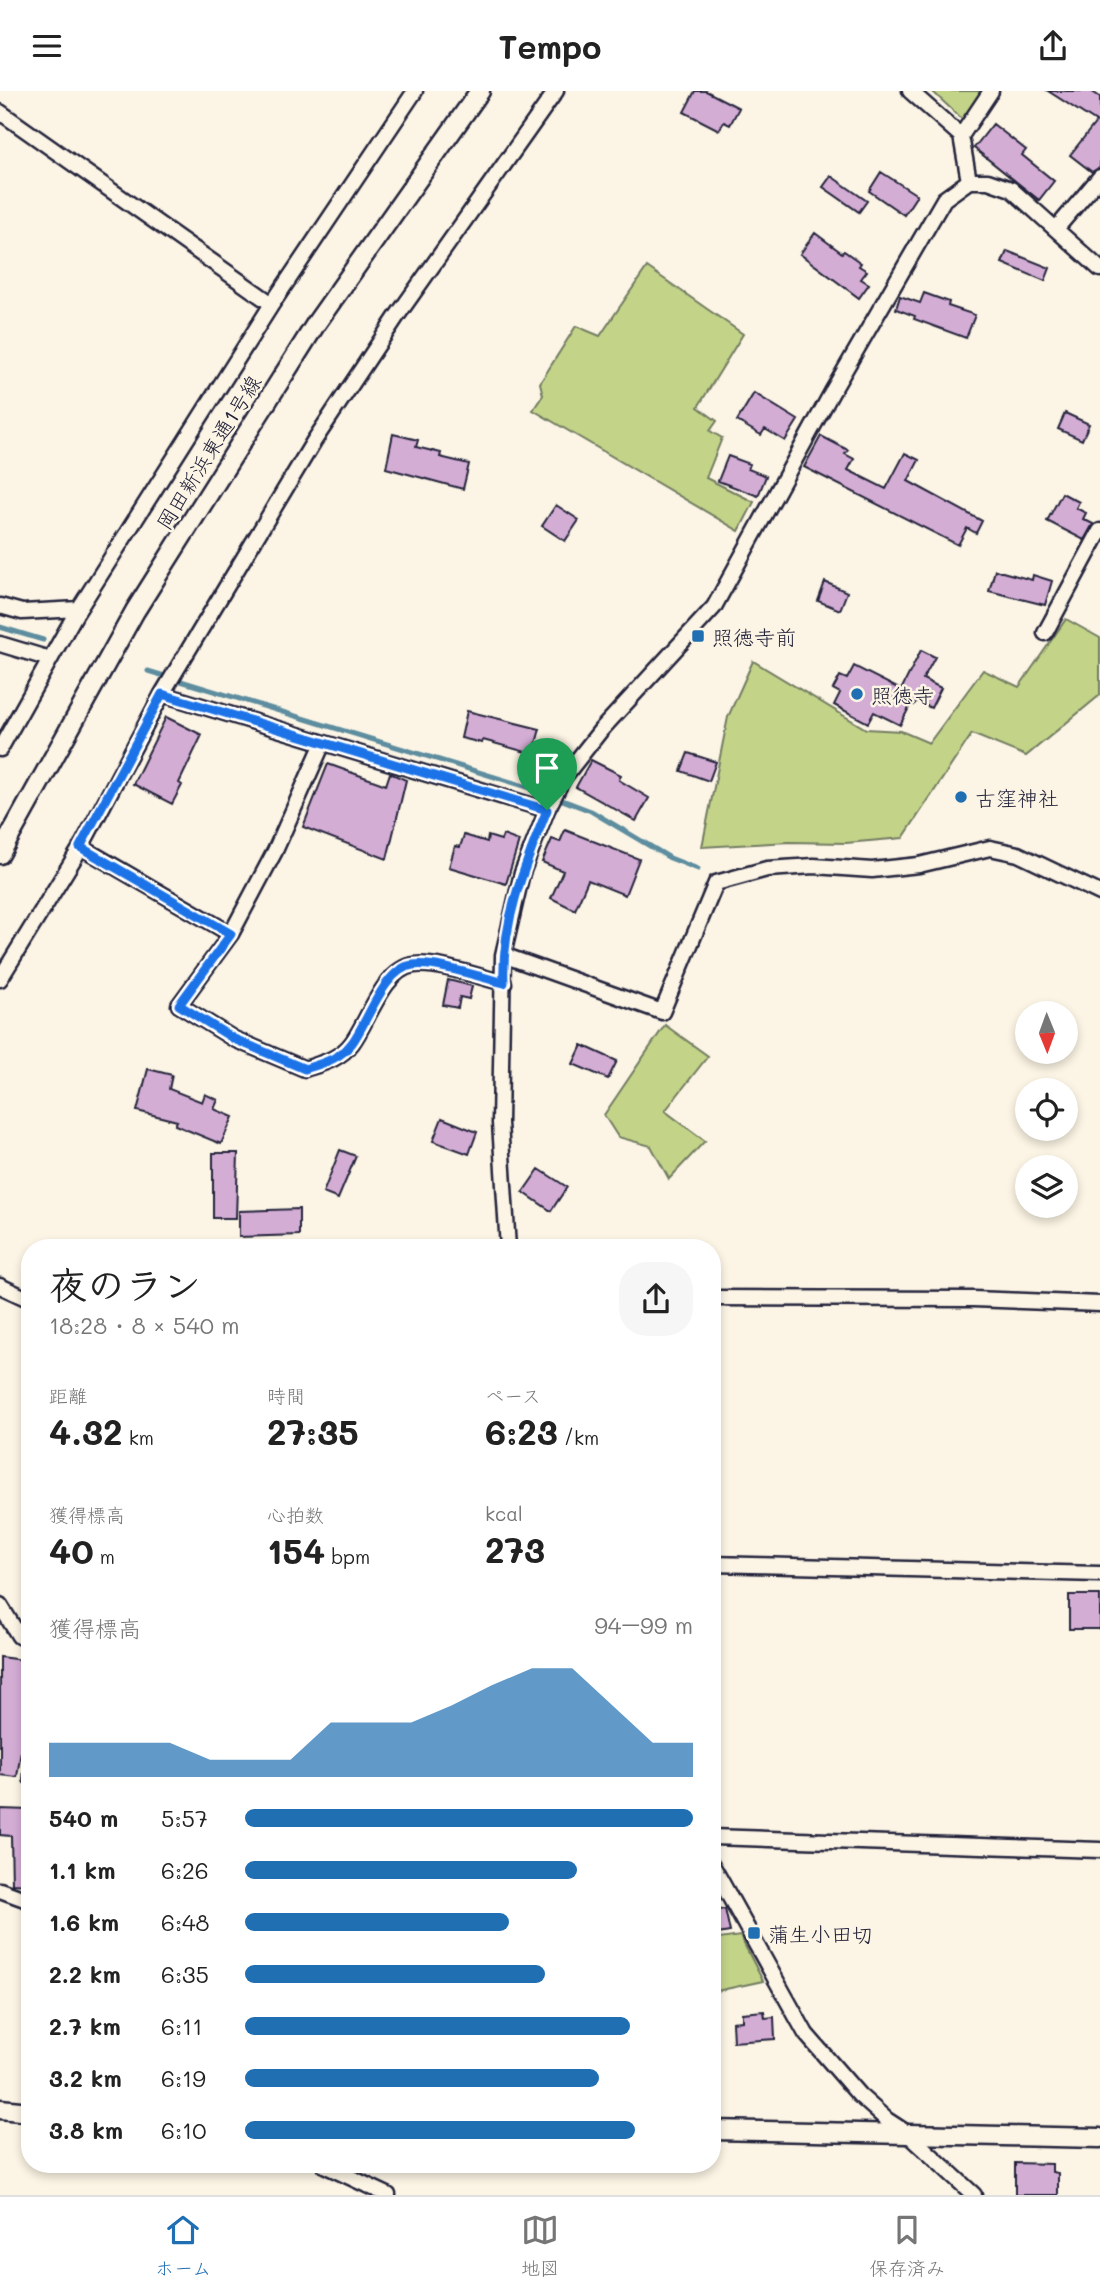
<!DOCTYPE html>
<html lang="ja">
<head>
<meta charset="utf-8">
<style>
	body { margin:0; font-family:Mali,"Klee One",sans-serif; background:#f6f6f6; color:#222; height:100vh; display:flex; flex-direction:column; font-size:26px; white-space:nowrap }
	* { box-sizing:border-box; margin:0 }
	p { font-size:23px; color:#767676 }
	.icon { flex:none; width:38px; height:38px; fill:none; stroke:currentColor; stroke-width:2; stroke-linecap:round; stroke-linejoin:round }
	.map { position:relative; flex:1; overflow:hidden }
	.sheet { position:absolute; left:21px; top:1148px; width:700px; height:934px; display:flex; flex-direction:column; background:#fff; border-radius:28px; box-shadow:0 4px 10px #0003 }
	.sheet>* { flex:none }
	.needle { width:46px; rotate:179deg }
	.fabs { position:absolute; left:1015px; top:910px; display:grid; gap:14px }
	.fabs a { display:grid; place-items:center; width:63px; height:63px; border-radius:50%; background:#fff; box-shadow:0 4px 10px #0003; font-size:35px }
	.pin { position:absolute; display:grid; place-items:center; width:60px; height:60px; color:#fff; margin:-72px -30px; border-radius:50% 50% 50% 0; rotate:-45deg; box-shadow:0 0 7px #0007 }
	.pin .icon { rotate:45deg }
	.round { display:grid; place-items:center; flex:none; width:74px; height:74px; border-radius:28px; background:#f6f6f6 }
	.headline { display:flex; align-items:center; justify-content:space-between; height:119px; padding:0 28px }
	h1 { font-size:38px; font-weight:700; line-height:52px }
	.metrics { display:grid; grid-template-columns:repeat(3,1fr); gap:10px; height:119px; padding:7px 28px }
	.metrics div { display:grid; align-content:center }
	.metrics b { font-size:35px; font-weight:700 }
	.metrics small { font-size:19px; font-weight:400 }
	.metrics p { font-size:19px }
	.chart { height:196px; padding:14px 28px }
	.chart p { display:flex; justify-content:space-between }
	.chart svg { width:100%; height:126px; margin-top:7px; fill:#1f6fb2; opacity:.7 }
	ul { padding:0 28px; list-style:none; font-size:23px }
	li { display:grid; grid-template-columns:112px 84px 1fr; align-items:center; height:52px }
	li i { height:18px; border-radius:9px; background:#1f6fb2 }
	header { display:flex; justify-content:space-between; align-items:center; height:91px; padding:0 28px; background:#fff; font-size:32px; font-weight:700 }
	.dock { display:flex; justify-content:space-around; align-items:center; height:98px; border-top:2px solid #e0e0e0; background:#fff; font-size:19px; color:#767676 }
	.dock a { display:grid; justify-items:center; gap:4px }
	.dock .selected { color:#1f6fb2 }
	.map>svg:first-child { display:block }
	.green { fill:#c3d488; stroke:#727b62; stroke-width:2 }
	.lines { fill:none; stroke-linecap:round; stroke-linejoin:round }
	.stream { stroke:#5d8d9f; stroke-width:5 }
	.building { fill:#d4add5; stroke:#22223b; stroke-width:2 }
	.service-casing { stroke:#22223b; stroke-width:12 }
	.minor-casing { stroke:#22223b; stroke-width:19 }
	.tertiary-casing { stroke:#22223b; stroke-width:23 }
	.service { stroke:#fcf5e5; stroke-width:7 }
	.minor { stroke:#fcf5e5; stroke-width:14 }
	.tertiary { stroke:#fcf5e5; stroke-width:18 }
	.route-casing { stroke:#fff; stroke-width:14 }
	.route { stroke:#1a73e8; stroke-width:9 }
	.poi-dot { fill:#1f6fb2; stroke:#fcf5e5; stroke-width:2.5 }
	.labels { text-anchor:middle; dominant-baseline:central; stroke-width:5; stroke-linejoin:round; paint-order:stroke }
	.street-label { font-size:21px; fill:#22223b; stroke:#fcf5e5 }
	.poi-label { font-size:21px; fill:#22223b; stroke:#fcf5e5; text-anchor:start }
</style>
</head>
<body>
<header><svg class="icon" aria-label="menu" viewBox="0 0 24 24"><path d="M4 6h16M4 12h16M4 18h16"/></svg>Tempo<svg class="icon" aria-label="share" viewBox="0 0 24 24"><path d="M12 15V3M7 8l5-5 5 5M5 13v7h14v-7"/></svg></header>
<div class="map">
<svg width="1100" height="2104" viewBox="0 0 1100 2104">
	<rect width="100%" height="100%" fill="#fcf5e5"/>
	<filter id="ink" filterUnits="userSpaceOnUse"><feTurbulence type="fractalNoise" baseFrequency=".0143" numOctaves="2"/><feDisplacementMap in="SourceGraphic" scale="14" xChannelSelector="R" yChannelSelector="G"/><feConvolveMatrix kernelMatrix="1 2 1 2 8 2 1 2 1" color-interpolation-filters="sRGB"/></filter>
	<g filter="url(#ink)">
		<path class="green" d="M932,0H978L983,4L967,33Z
			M647,176L743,243L698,316L717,330L710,340L722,347L706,387L754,411L739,440L533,319L543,304L540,292L576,235L600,245Z
			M1066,528L1100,547V604L1026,665L972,643L903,747L846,752L789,751L702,756L728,626L753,570L866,638L901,640L929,652L983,579L1019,596Z
			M665,934L708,965L665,1020L705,1050L669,1088L651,1055L618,1046L604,1024Z
			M740,1845L763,1890L712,1901V1849Z"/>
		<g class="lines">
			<path class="stream" d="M0,536L43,549
				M148,580L531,697L591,720L670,767L698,778"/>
		</g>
		<path class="building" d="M695,0H706L739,17L730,34L724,31L719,39L684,21Z
			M1048,0H1091L1100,6V77L1092,81L1070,64L1096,31Z
			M993,33L1026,59L1022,64L1054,90L1039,109L974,57Z
			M881,81L917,104L904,124L869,100Z
			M831,85L867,110L859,121L823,96Z
			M815,142L842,162L844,160L861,172L859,175L867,180L861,188L869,193L859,207L800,163Z
			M1007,160L1050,177L1045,190L1002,172Z
			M924,202L949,211L948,215L975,224L966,247L914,228L915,225L896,218L900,205L920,212Z
			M754,302L798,329L785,350L765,338L761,344L737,330Z
			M1065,322L1089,333L1082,349L1058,338Z
			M393,343L418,349L416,356L441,362L440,366L469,373L463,398L386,377Z
			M821,345L848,359L845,363L854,368L848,379L886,398L905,362L919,369L908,390L982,430L976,442L967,437L958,454L804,376Z
			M728,365L750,373L748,378L766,385L758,405L718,390Z
			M1062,402L1079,411L1076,417L1086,422L1083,428L1093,433L1084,449L1047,430Z
			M556,414L579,429L565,450L542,435Z
			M995,479L1032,489L1033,484L1052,490L1045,514L989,500Z
			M825,491L847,501L840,519L818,510Z
			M921,559L935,566L923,588L941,597L931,617L916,610L914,614L911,613L900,634L874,621L868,632L834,614L840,602L833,598L840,585L847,588L854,575L901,599Z
			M467,620L540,638L533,663L483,649L482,652L461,647Z
			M166,626L202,644L179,692L182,694L172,713L133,693Z
			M688,662L716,671L709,690L681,680Z
			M591,669L621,684L619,689L649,707L636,730L576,696Z
			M328,673L386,694L390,682L406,689L387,768L303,736Z
			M565,739L639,768L625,804L588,789L575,819L551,807L563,780L542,771L552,748L560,751Z
			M464,744L487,751L488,745L501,749L503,744L519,750L506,793L449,776L455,755L460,756Z
			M448,889L472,895L469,908L460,906L458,917L443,914Z
			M582,954L617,970L608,988L573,973Z
			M148,978L172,984L169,998L202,1011L205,1003L218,1009L214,1018L233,1026L221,1053L175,1034L177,1030L137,1020Z
			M442,1027L477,1041L469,1063L433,1050Z
			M340,1059L356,1065L338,1108L323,1102Z
			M213,1062H238L236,1127H213Z
			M539,1078L567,1096L551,1120L523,1101Z
			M299,1118V1144L239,1146V1120Z
			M1069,1504H1100V1538H1069Z
			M0,1566L30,1570V1602L17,1686L0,1684Z
			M0,1718L30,1719V1794L12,1793L11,1745L0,1744Z
			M725,1818L730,1841L712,1844V1820Z
			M764,1920L765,1927L774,1926L775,1948L733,1951L732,1931L742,1930V1922Z
			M1015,2072L1052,2073V2081L1058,2082V2104H1015Z"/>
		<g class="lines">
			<defs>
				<path id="service" d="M28,1689L30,1669"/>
				<path id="minor" d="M910,0L961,45L969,90
					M0,21L272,213L75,524L0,658
					M961,45L991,0
					M1056,138L1100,86
					M272,213L415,0
					M0,515L22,521L79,518
					M1045,542L1100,440
					M0,553L50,568
					M162,603L547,719
					M323,652L275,760L231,843L179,914L234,948L305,978C323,972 340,968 352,952C368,931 384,877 414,874C437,871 480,886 504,892
					M81,756L231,843
					M503,864L662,921L716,792L767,778L814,775L872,779L919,774L990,757L1018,763L1100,802
					M0,888L81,756L162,603L314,350L397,225L556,0
					M508,1157L500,1032L503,864L522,782L547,719L564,686L601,639L714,516L832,301L944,108L969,90H988L1011,98L1100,178
					M0,1195L30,1209
					M712,1207L973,1208L1100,1213
					M712,1473L1100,1483
					M0,1514L19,1545L30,1550
					M712,1746L1100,1759
					M712,1774L806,1943L859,2004L887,2029L907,2042L974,2104
					M0,1799L30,1810
					M324,2074L388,2104"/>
				<path id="tertiary" d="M0,763L135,520L317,231L480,0
					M0,2018L30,2021
					M712,2039L1100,2047"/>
			</defs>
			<use href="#service" class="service-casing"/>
			<use href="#minor" class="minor-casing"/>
			<use href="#tertiary" class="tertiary-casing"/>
			<use href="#service" class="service"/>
			<use href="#minor" class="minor"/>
			<use href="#tertiary" class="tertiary"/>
		</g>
	</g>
	<g class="lines" filter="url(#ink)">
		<defs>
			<path id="route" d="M162,603L547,719C525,774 501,832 504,892C480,886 437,871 413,874C384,877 368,931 352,952C340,968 323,972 305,978L234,948L179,914L231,843L80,756Z"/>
		</defs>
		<use href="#route" class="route-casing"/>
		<use href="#route" class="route"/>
	</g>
	<g class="poi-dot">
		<rect x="691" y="538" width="14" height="14" rx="3.5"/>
		<circle cx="857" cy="603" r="7"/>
		<circle cx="961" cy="706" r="7"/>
		<rect x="747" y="1835" width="14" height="14" rx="3.5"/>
	</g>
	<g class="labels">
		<g class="street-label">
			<text transform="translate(208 361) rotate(-58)">岡田新浜東通1号線</text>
		</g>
		<g class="poi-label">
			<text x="712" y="545">照徳寺前</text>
			<text x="871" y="603">照徳寺</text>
			<text x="975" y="706">古窪神社</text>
			<text x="768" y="1842">蒲生小田切</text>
		</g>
	</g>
</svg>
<div class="fabs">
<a><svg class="needle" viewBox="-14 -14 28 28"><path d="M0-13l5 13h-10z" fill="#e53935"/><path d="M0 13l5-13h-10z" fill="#767676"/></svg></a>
<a><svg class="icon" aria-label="locate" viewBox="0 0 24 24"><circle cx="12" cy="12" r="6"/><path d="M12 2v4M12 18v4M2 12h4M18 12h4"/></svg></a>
<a><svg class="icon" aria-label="layers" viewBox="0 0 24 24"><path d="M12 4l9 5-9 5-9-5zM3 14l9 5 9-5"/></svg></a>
</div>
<div class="pin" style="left:547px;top:719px;background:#1e9e55"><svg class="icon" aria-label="arrive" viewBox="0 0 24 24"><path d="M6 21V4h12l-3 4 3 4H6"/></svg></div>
<section class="sheet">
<div class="headline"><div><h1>夜のラン</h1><p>18:28 · 8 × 540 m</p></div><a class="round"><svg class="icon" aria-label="share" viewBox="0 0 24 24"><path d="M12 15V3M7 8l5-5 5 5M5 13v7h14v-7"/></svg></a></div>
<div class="metrics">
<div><p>距離</p><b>4.32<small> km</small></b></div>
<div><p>時間</p><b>27:35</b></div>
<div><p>ペース</p><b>6:23<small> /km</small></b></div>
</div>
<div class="metrics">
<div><p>獲得標高</p><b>40<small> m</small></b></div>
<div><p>心拍数</p><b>154<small> bpm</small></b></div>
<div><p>kcal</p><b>273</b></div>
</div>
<div class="chart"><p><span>獲得標高</span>94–99 m</p>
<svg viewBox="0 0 160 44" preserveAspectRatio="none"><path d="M0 44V32L10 32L20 32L30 32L40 38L50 38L60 38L70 25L80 25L90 25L100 19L110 12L120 6L130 6L140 19L150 32L160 32V44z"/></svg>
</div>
<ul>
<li><b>540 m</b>5:57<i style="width:100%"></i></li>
<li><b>1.1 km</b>6:26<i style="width:74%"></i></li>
<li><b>1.6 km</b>6:48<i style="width:59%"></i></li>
<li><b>2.2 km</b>6:35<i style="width:67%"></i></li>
<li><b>2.7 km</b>6:11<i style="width:86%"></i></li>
<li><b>3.2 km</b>6:19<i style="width:79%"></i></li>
<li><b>3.8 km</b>6:10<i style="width:87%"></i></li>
</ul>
</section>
</div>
<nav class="dock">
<a class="selected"><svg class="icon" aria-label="home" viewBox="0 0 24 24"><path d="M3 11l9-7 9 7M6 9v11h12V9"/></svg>ホーム</a>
<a><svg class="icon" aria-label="map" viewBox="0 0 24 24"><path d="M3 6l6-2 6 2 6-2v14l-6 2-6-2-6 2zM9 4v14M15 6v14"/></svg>地図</a>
<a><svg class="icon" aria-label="saved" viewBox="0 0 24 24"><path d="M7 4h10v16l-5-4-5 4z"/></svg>保存済み</a>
</nav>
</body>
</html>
